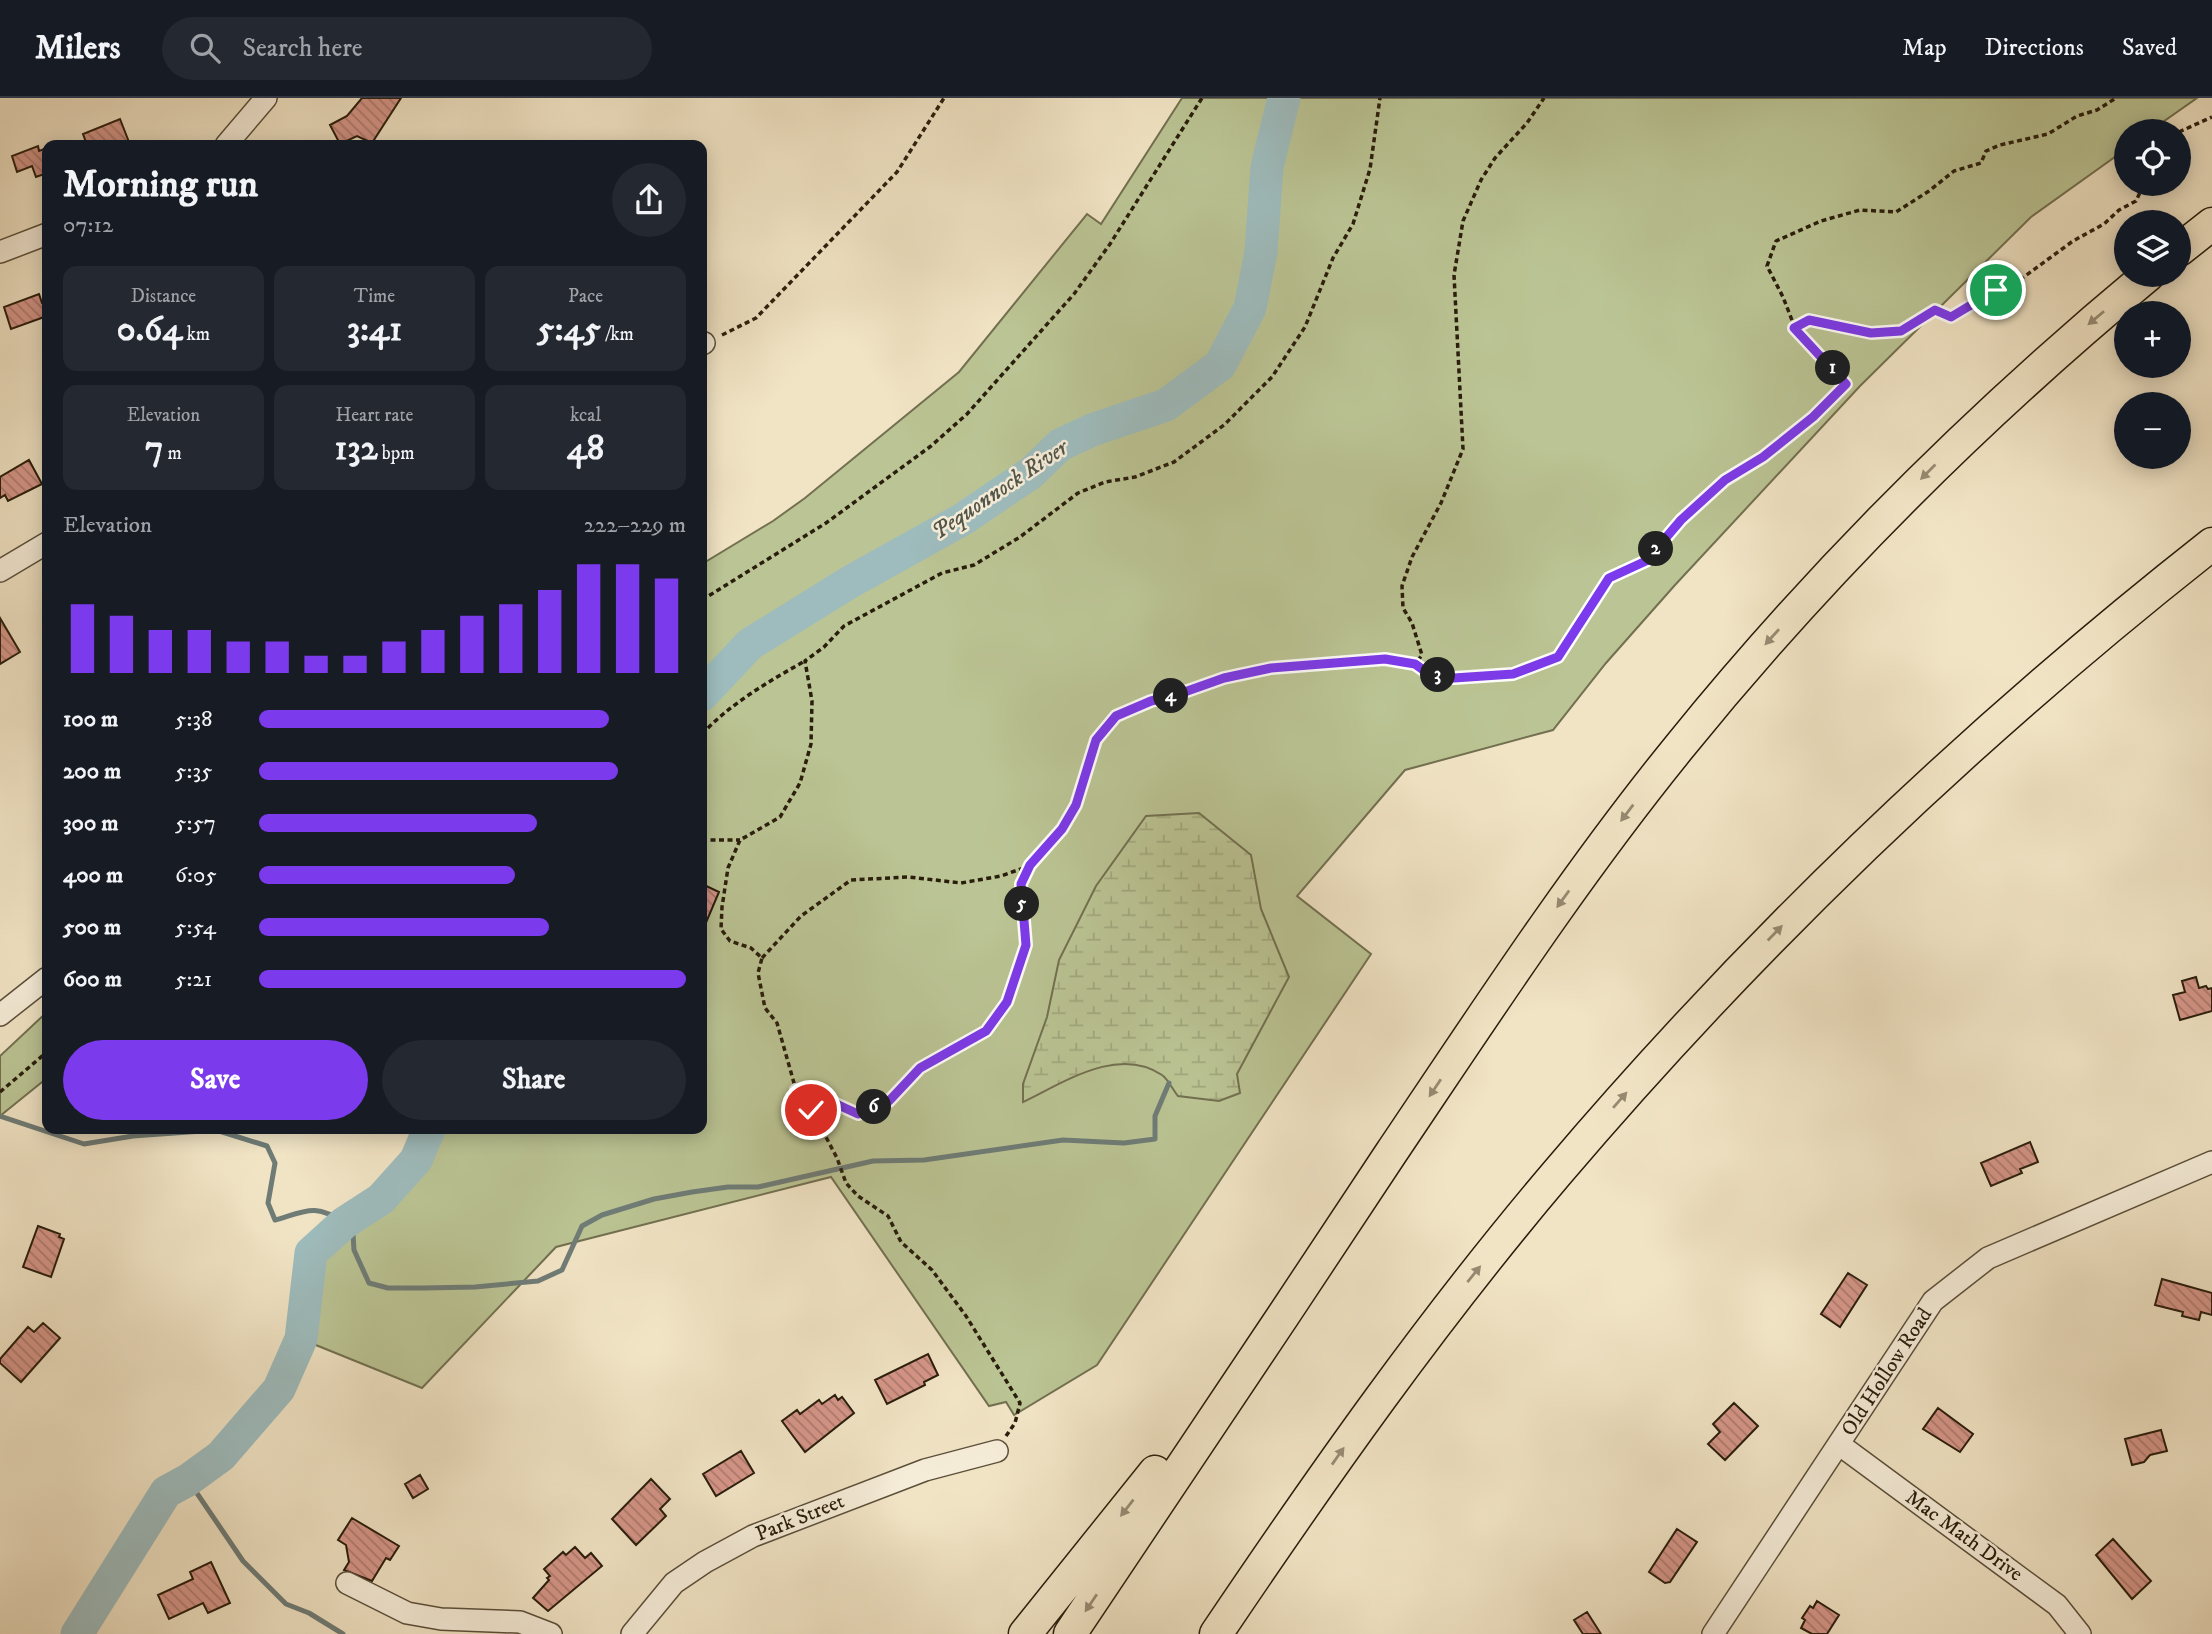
<!DOCTYPE html>
<html lang="en">
<head>
<meta charset="utf-8">
<style>
	body { margin:0; font-family:"IM FELL DW Pica",serif; background:#242831; color:#f1f3f6; height:100vh; display:flex; flex-direction:column; font-size:26px; white-space:nowrap }
	* { box-sizing:border-box; margin:0 }
	p { font-size:23px; color:#9ea1a6 }
	.icon { flex:none; width:38px; height:38px; fill:none; stroke:currentColor; stroke-width:2; stroke-linecap:round; stroke-linejoin:round }
	.map { position:relative; flex:1; overflow:hidden }
	.panel { position:absolute; left:42px; top:42px; width:665px; height:994px; display:flex; flex-direction:column; background:#171b24; border-radius:14px; box-shadow:0 4px 18px #0003 }
	.panel>* { flex:none }
	.tools { position:absolute; left:2114px; top:21px; display:grid; gap:14px }
	.tools a { display:grid; place-items:center; width:77px; height:77px; border-radius:50%; background:#171b24; box-shadow:0 4px 18px #0003; font-size:35px }
	.pin { position:absolute; display:grid; place-items:center; width:60px; height:60px; color:#fff; margin:-30px; border:4px solid #fff; border-radius:50%; box-shadow:0 2px 7px #0007 }
	.km { position:absolute; width:35px; height:35px; margin:-18px; border-radius:50%; background:#222; color:#fff; font-size:19px; line-height:35px; text-align:center }
	.round { display:grid; place-items:center; flex:none; width:74px; height:74px; border-radius:37px; background:#242831 }
	.head { display:flex; align-items:center; justify-content:space-between; height:119px; padding:0 21px }
	h1 { font-size:38px; font-weight:700; line-height:52px }
	.figures { display:grid; grid-template-columns:repeat(3,1fr); gap:10px; height:119px; padding:7px 21px }
	.figures div { display:grid; align-content:center; border-radius:14px; background:#242831; text-align:center }
	.figures b { font-size:35px; font-weight:700 }
	.figures small { font-size:19px; font-weight:400 }
	.figures p { font-size:19px }
	.chart { height:196px; padding:14px 21px }
	.chart p { display:flex; justify-content:space-between }
	.chart svg { width:100%; height:126px; margin-top:7px; stroke:#7c3aed; stroke-width:6 }
	.action { display:flex; gap:14px; margin-top:auto; padding:14px 21px }
	.action a { flex:1; height:80px; border-radius:42px; background:#7c3aed; color:#fff; font-size:28px; font-weight:700; line-height:80px; text-align:center }
	.action a+a { background:#242831; color:#f1f3f6 }
	ul { padding:0 21px; list-style:none; font-size:23px }
	li { display:grid; grid-template-columns:112px 84px 1fr; align-items:center; height:52px }
	li i { height:18px; border-radius:9px; background:#7c3aed }
	header { display:flex; align-items:center; gap:42px; box-sizing:border-box; height:98px; padding:0 35px; background:#171b24; border-bottom:2px solid #363941 }
	header strong { font-size:33px }
	nav { display:flex; gap:38px; margin-inline-start:auto; font-size:24px }
	.search { width:490px; height:63px; background:#242831; display:flex; align-items:center; gap:18px; box-sizing:border-box; padding:0 24px; border-radius:38px; color:#9ea1a6; font-size:26px }
	.map>svg:first-child { display:block }
	.green { fill:#bbc494; stroke:#727050; stroke-width:2 }
	.wetland { fill:url(#wetland-marsh); stroke:#727050; stroke-width:2 }
	.lines { fill:none; stroke-linecap:round; stroke-linejoin:round }
	.stream { stroke:#6f7c76; stroke-width:5 }
	.river { stroke:#9ebcbd; stroke-width:33 }
	.building { fill:url(#building-back-hatch); stroke:#291d0c; stroke-width:2 }
	.minor-casing { stroke:#5b4f3a; stroke-width:24 }
	.highway-casing { stroke:#291d0c; stroke-width:35 }
	.path { stroke:#291d0c; stroke-width:3.5; stroke-dasharray:5 3.5; stroke-linecap:butt }
	.minor { stroke:#f6edd9; stroke-width:21 }
	.highway { stroke:#f1e4c5; stroke-width:32 }
	.oneway { fill:#978a72 }
	.route-casing { stroke:#fff; stroke-width:14 }
	.route { stroke:#7c3aed; stroke-width:9 }
	.labels { text-anchor:middle; dominant-baseline:central; stroke-width:5; stroke-linejoin:round; paint-order:stroke }
	.street-label { font-size:21px; fill:#291d0c; stroke:#f6edd9 }
	.water-label { font-size:23px; font-style:italic; fill:#52554a; stroke:#f6edd9 }
</style>
</head>
<body>
<header>
<strong>Milers</strong>
<div class="search"><svg class="icon" aria-label="search" viewBox="0 0 24 24"><circle cx="10" cy="10" r="6"/><path d="M15 15l6 6"/></svg>Search here</div>
<nav><a>Map</a><a>Directions</a><a>Saved</a></nav>
</header>
<div class="map">
<svg width="2212" height="1536" viewBox="0 0 2212 1536">
	<defs>
		<pattern id="wetland-marsh" width="20" height="14" patternUnits="userSpaceOnUse" patternTransform="scale(1.75)"><rect width="20" height="14" fill="#bbc494"/><path d="M1 5h8M5 5V1M11 12h8M15 12V8" fill="none" stroke="#a1a87e"/></pattern>
		<pattern id="building-back-hatch" width="6" height="6" patternUnits="userSpaceOnUse" patternTransform="scale(1.75)"><rect width="6" height="6" fill="#d69689"/><path d="M-1 5l2 2M0 0l6 6M5-1l2 2" fill="none" stroke="#ae7a6e"/></pattern>
	</defs>
	<rect width="100%" height="100%" fill="#f1e4c5"/>
	<filter id="stains"><feTurbulence type="fractalNoise" baseFrequency=".00286" numOctaves="4"/><feColorMatrix values="0 0 0 0 .2 0 0 0 0 .09 0 0 0 0 .02 0 0 0 .5 -.17"/></filter>
	<radialGradient id="worn" r=".72"><stop offset=".6" stop-color="#630" stop-opacity="0"/><stop offset="1" stop-color="#630" stop-opacity=".3"/></radialGradient>
	<path class="green" d="M1182,0H2197L2150,33H2126V51L2031,119L1860,288L1675,487L1606,565L1553,632L1405,672L1297,798L1371,856L1097,1267L1014,1317L1006,1304L989,1308L831,1079L556,1149L422,1290L301,1241L311,1155C351,1119 387,1080 421,1038L422,1031H702V466L773,423L805,400L959,274L1087,116L1101,126Z
		M47,914V980L0,1018V958Z"/>
	<path class="wetland" d="M1199,715L1251,757L1261,811L1289,879L1237,976L1240,995L1219,1003L1178,998C1173,992 1168,981 1162,977C1118,947 1063,985 1023,1004V986L1047,919L1059,862L1096,788L1146,718Z"/>
	<g class="lines">
		<path class="stream" d="M0,1018L84,1046L133,1038L216,1032L267,1048L275,1065L268,1105L275,1122C306,1113 316,1105 344,1125
			M352,1120L354,1152L369,1185L388,1190H423L475,1189L538,1183L562,1172L582,1128L602,1117L654,1101L692,1094L728,1089H758L873,1063L924,1062L1063,1042L1124,1045L1155,1041V1018L1169,985
			M188,1382L243,1463L286,1506L309,1515L343,1536"/>
		<path class="river" d="M702,597L750,546L850,484L963,421L1031,375L1060,347L1092,332L1166,307L1220,267L1250,210L1261,154L1267,69L1284,0
			M77,1536L166,1394L188,1382L221,1358L279,1291L301,1241L311,1155L344,1125L381,1101L416,1062L429,1031"/>
	</g>
	<path class="building" d="M362,0H401L372,45L357,38L340,46L330,27L347,18Z
		M120,21L129,44L119,47H87L83,36Z
		M38,48L39,53L47,50V75L36,79L32,68L17,74L12,58Z
		M39,196L42,205L47,203V218L11,231L4,209Z
		M29,362L42,386L8,403L5,397L0,400V379Z
		M0,520L20,554L0,566Z
		M702,786L719,794L702,834Z
		M2196,879L2199,890L2206,888L2208,891L2212,890V913L2180,922L2173,897L2185,894L2182,883Z
		M2030,1044L2038,1064L2020,1071L2022,1075L1991,1088L1981,1065Z
		M38,1128L60,1136L59,1139L64,1141L51,1179L23,1169Z
		M1848,1175L1867,1187L1840,1229L1821,1216Z
		M2162,1181L2212,1195V1217L2201,1214L2199,1222L2182,1218L2183,1214L2155,1207Z
		M43,1225L60,1240L21,1284L0,1265V1261L28,1229L34,1234Z
		M928,1256L938,1277L924,1284L925,1287L887,1306L875,1282Z
		M835,1297L838,1302L842,1299L854,1315L805,1354L782,1323L797,1312L800,1316L819,1302L822,1306Z
		M1734,1305L1758,1328L1725,1362L1708,1346L1720,1334L1713,1326Z
		M1938,1310L1973,1336L1960,1354L1923,1331Z
		M2161,1332L2167,1353L2150,1357L2144,1364L2132,1367L2125,1341Z
		M741,1353L754,1375L716,1398L703,1376Z
		M420,1377L428,1391L413,1400L405,1386Z
		M651,1381L670,1401L660,1411L666,1418L636,1447L612,1421Z
		M352,1420L399,1448L390,1462L386,1460L372,1483L344,1472L349,1464L346,1447L338,1442Z
		M1677,1431L1697,1444L1670,1484L1665,1485L1649,1474Z
		M2113,1441L2151,1483L2132,1501L2096,1457Z
		M575,1449L585,1460L591,1455L602,1468L548,1513L533,1500L549,1482L547,1480L550,1478L544,1471L563,1454L566,1457Z
		M211,1464L230,1505L208,1515L203,1505L169,1521L158,1497L193,1481L190,1474Z
		M1817,1503L1839,1517L1827,1536H1812L1801,1530L1805,1522L1802,1520L1810,1508L1813,1510Z
		M1587,1514L1601,1536H1583L1574,1522Z"/>
	<g class="lines">
		<defs>
			<path id="minor" d="M226,47L266,0
				M0,154L47,136
				M702,246L704,245
				M0,473L47,445
				M0,917L47,880
				M1840,1347L2057,1507L2080,1536
				M347,1485L407,1515L441,1521L520,1524L551,1536
				M632,1536L674,1485L705,1464L753,1438L925,1372L997,1353
				M1713,1536L1933,1203L1988,1160L2212,1064"/>
			<path id="highway" d="M2179,152L2212,126
				M1025,1536L1155,1374
				M1070,1536C1177,1376 1285,1216 1391,1055C1484,917 1575,777 1680,648C1820,475 1977,319 2148,177
				M1216,1536C1323,1377 1433,1221 1557,1075C1754,843 1973,634 2212,446"/>
		</defs>
		<use href="#minor" class="minor-casing"/>
		<use href="#highway" class="highway-casing"/>
		<path class="path" d="M2179,34L2212,19
			M1795,230L1783,199L1767,168L1776,143L1821,123L1860,112L1896,114L1929,93L1954,73L1981,65L1986,53L2000,47L2048,36L2077,18L2097,12L2116,0
			M722,237L756,220L897,74L944,0
			M702,502L826,425L931,348L967,316L1074,196L1110,146L1202,0
			M1415,566L1429,576L1454,580L1513,576L1558,560L1609,480L1646,463L1681,422L1725,382L1763,359L1813,319L1846,286L1795,230L1809,222L1871,235L1901,233L1935,212L1951,220L1987,197L2021,181L2073,143L2104,126L2119,112L2136,103L2144,86
			M702,636C730,606 769,583 805,563
			M702,742H740
			M762,860L801,818L851,782L909,779L961,785L1001,778L1029,768
			M798,992L821,999L858,1015L889,1003L920,970L986,933L1007,904L1026,847L1021,786L1030,767L1062,731L1076,707L1096,642L1116,618L1151,603L1176,598L1224,580L1271,570L1385,561L1415,566L1422,557L1412,525L1403,510L1402,488L1412,459L1441,405L1463,351L1454,177L1463,123L1481,82L1495,60L1527,25L1544,0
			M0,994L47,954
			M1006,1338L1015,1325L1020,1305L966,1218L932,1172L901,1144L888,1118L858,1098L846,1085L837,1060L817,1022L796,992L777,925L765,910L758,875L762,860L751,850L730,843L721,831L722,809L728,770L740,742L780,719L800,685L811,646L812,603L805,563L824,549L844,528L942,475L974,467L1020,439L1078,395L1105,384L1135,379L1174,364L1224,327L1272,279L1305,229L1333,160L1353,126L1370,71L1380,0"/>
		<use href="#minor" class="minor"/>
		<use href="#highway" class="highway"/>
	</g>
	<defs><path id="oneway-solid" d="M-6-.8H1V-3.2L6.5 0L1 3.2V.8H-6Z" transform="scale(1.75)"/></defs>
	<g class="oneway">
		<use href="#oneway-solid" transform="translate(2096 220) rotate(140)"/>
		<use href="#oneway-solid" transform="translate(1928 374) rotate(135)"/>
		<use href="#oneway-solid" transform="translate(1772 539) rotate(132)"/>
		<use href="#oneway-solid" transform="translate(1627 715) rotate(127)"/>
		<use href="#oneway-solid" transform="translate(1563 801) rotate(126)"/>
		<use href="#oneway-solid" transform="translate(1775 835) rotate(-46)"/>
		<use href="#oneway-solid" transform="translate(1435 990) rotate(124)"/>
		<use href="#oneway-solid" transform="translate(1620 1002) rotate(-49)"/>
		<use href="#oneway-solid" transform="translate(1474 1176) rotate(-51)"/>
		<use href="#oneway-solid" transform="translate(1338 1358) rotate(-55)"/>
		<use href="#oneway-solid" transform="translate(1127 1410) rotate(128)"/>
		<use href="#oneway-solid" transform="translate(1091 1505) rotate(124)"/>
	</g>
	<g class="lines">
		<defs>
			<path id="route" d="M811,1012L796,992L821,999L858,1016L889,1003L920,970L986,933L1007,904L1026,847L1021,786L1030,767L1062,731L1076,707L1096,642L1116,618L1151,603L1176,597L1224,580L1271,570L1385,561L1415,566L1429,576L1454,580L1513,576L1558,559L1609,480L1646,463L1681,422L1725,382L1763,359L1813,319L1846,286L1794,230L1809,222L1871,235L1901,233L1935,212L1951,219L1996,192"/>
		</defs>
		<use href="#route" class="route-casing"/>
		<use href="#route" class="route"/>
	</g>
	<g class="labels">
		<g class="street-label">
			<text transform="translate(1887 1274) rotate(-57)">Old Hollow Road</text>
			<text transform="translate(800 1420) rotate(-22)">Park Street</text>
			<text transform="translate(1964 1438) rotate(36)">Mac Math Drive</text>
		</g>
		<g class="water-label">
			<text transform="translate(1000 392) rotate(-34)">Pequonnock River</text>
		</g>
	</g>
	<rect width="100%" height="100%" filter="url(#stains)"/>
	<rect width="100%" height="100%" fill="url(#worn)"/>
</svg>
<div class="tools">
<a><svg class="icon" aria-label="locate" viewBox="0 0 24 24"><circle cx="12" cy="12" r="6"/><path d="M12 2v4M12 18v4M2 12h4M18 12h4"/></svg></a>
<a><svg class="icon" aria-label="layers" viewBox="0 0 24 24"><path d="M12 4l9 5-9 5-9-5zM3 14l9 5 9-5"/></svg></a>
<a>+</a>
<a>−</a>
</div>
<div class="pin" style="left:1996px;top:192px;background:#1e9e55"><svg class="icon" aria-label="arrive" viewBox="0 0 24 24"><path d="M6 21V4h12l-3 4 3 4H6"/></svg></div>
<div class="pin" style="left:811px;top:1012px;background:#d93025"><svg class="icon" aria-label="check" viewBox="0 0 24 24"><path d="M5 12l5 5 9-10"/></svg></div>
<b class="km" style="left:1833px;top:270px">1</b>
<b class="km" style="left:1656px;top:451px">2</b>
<b class="km" style="left:1438px;top:577px">3</b>
<b class="km" style="left:1171px;top:598px">4</b>
<b class="km" style="left:1022px;top:806px">5</b>
<b class="km" style="left:874px;top:1009px">6</b>
<section class="panel">
<div class="head"><div><h1>Morning run</h1><p>07:12</p></div><a class="round"><svg class="icon" aria-label="share" viewBox="0 0 24 24"><path d="M12 15V3M7 8l5-5 5 5M5 13v7h14v-7"/></svg></a></div>
<div class="figures">
<div><p>Distance</p><b>0.64<small> km</small></b></div>
<div><p>Time</p><b>3:41</b></div>
<div><p>Pace</p><b>5:45<small> /km</small></b></div>
</div>
<div class="figures">
<div><p>Elevation</p><b>7<small> m</small></b></div>
<div><p>Heart rate</p><b>132<small> bpm</small></b></div>
<div><p>kcal</p><b>48</b></div>
</div>
<div class="chart"><p><span>Elevation</span>222–229 m</p>
<svg viewBox="0 0 160 44" preserveAspectRatio="none"><path d="M5 44V20M15 44V24M25 44V29M35 44V29M45 44V33M55 44V33M65 44V38M75 44V38M85 44V33M95 44V29M105 44V24M115 44V20M125 44V15M135 44V6M145 44V6M155 44V11"/></svg>
</div>
<ul>
<li><b>100 m</b>5:38<i style="width:82%"></i></li>
<li><b>200 m</b>5:35<i style="width:84%"></i></li>
<li><b>300 m</b>5:57<i style="width:65%"></i></li>
<li><b>400 m</b>6:05<i style="width:60%"></i></li>
<li><b>500 m</b>5:54<i style="width:68%"></i></li>
<li><b>600 m</b>5:21<i style="width:100%"></i></li>
</ul>
<div class="action"><a>Save</a><a>Share</a></div>
</section>
</div>
</body>
</html>
